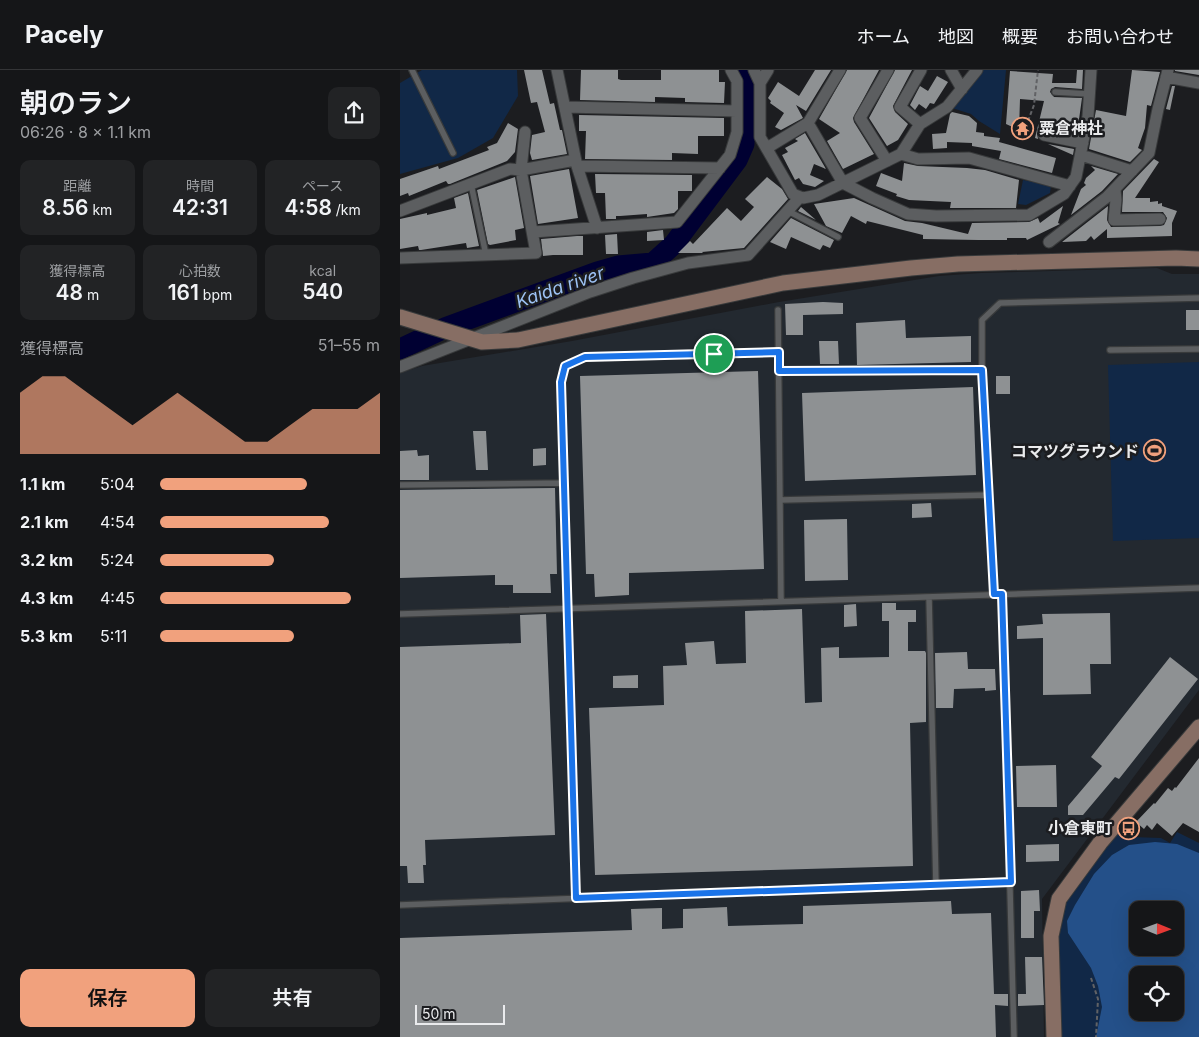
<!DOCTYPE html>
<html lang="ja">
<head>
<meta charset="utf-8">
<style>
	body { margin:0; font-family:Inter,"Noto Sans JP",sans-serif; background:#222325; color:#f1f3f6; height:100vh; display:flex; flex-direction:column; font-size:19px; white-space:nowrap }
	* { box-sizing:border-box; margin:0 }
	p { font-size:16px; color:#9d9fa2 }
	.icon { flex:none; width:28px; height:28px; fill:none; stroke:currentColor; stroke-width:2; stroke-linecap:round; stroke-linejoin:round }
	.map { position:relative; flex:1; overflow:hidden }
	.panel { display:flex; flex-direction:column; background:#151618; width:400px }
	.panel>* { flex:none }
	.needle { width:32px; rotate:91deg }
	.buttons { position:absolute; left:729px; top:831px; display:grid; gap:10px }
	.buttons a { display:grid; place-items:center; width:55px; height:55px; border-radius:10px; background:#151618; box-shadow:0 5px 20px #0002,0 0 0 1px #343537; font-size:25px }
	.scale { position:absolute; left:15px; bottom:12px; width:90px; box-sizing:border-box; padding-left:5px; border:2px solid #eaebed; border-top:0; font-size:14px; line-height:18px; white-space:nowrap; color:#eaebed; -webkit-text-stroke:4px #1c1d20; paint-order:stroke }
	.pin { position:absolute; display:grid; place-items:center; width:42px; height:42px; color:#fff; margin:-21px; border:2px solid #fff; border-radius:50%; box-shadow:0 1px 5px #0007 }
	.round { display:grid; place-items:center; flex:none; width:52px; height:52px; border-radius:10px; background:#222325 }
	.headline { display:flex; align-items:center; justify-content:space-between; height:85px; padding:0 20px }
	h1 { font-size:28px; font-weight:600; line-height:38px }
	.metrics { display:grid; grid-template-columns:repeat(3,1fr); gap:8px; height:85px; padding:5px 20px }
	.metrics div { display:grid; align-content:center; border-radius:10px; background:#222325; text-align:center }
	.metrics b { font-size:21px; font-weight:600 }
	.metrics small { font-size:14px; font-weight:400 }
	.metrics p { font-size:14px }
	.chart { height:140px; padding:10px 20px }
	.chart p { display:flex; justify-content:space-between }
	.chart svg { width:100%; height:90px; margin-top:5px; fill:#f1a17d; opacity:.7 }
	.cta { display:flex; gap:10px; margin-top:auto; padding:10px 20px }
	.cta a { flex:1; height:58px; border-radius:10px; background:#f1a17d; color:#111; font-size:20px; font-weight:600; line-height:58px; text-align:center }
	.cta a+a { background:#222325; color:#f1f3f6 }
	ul { padding:0 20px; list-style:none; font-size:16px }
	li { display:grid; grid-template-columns:80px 60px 1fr; align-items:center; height:38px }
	li i { height:12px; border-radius:6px; background:#f1a17d }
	header { display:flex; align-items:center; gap:30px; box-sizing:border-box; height:70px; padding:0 25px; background:#151618; border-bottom:1px solid #343537 }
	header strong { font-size:24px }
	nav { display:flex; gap:28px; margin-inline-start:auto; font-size:18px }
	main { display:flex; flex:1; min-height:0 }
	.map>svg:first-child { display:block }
	.built { fill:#232930 }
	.green { fill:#112847; fill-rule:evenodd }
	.forest { fill:#245089; fill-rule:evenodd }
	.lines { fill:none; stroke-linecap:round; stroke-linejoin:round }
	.river { stroke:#000032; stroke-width:21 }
	.building { fill:#8e9193 }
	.lane-casing { stroke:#383a3b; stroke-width:8 }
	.street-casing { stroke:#383a3b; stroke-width:13 }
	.secondary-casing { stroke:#383a3b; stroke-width:17 }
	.path { stroke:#616265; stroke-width:2; stroke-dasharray:4 2.5; stroke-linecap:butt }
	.lane { stroke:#5c5e60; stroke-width:5.5 }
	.street { stroke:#5c5e60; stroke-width:11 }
	.secondary { stroke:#876e64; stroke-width:15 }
	.route-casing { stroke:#fff; stroke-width:10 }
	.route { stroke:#1a73e8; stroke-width:6 }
	.labels { text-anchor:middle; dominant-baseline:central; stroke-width:5; stroke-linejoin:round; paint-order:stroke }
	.poi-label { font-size:16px; font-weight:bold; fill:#eaebed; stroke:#1c1d20; text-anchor:end }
	.water-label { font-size:18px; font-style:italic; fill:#9dc2f4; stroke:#1c1d20 }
</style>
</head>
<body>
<header>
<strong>Pacely</strong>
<nav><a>ホーム</a><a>地図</a><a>概要</a><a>お問い合わせ</a></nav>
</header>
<main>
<section class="panel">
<div class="headline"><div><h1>朝のラン</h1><p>06:26 · 8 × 1.1 km</p></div><a class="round"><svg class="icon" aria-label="share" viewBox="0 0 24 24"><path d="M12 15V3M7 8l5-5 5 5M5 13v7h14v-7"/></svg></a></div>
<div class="metrics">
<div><p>距離</p><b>8.56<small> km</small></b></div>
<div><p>時間</p><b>42:31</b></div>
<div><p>ペース</p><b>4:58<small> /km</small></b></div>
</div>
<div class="metrics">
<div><p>獲得標高</p><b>48<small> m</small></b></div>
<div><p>心拍数</p><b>161<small> bpm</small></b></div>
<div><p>kcal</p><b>540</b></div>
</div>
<div class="chart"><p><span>獲得標高</span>51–55 m</p>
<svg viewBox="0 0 160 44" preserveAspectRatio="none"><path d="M0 44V14L10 6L20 6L30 14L40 22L50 30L60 22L70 14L80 22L90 30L100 38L110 38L120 30L130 22L140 22L150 22L160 14V44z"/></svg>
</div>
<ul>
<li><b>1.1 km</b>5:04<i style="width:67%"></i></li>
<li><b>2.1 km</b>4:54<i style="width:77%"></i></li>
<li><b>3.2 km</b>5:24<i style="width:52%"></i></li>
<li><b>4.3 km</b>4:45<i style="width:87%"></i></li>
<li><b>5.3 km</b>5:11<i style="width:61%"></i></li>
</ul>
<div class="cta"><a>保存</a><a>共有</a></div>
</section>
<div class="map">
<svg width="799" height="967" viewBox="0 0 799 967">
	<rect width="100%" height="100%" fill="#1c1d20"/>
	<path class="built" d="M757,198L772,204H799V620L642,829L644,967H0V303L22,296L172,271L379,232L539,206L581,203Z"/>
	<path class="green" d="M22,0H117L118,26L93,68L58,88L0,104V13Z
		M582,0H606L600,64L579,51L571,44L552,38Z
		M623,110L651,115L650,123L626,135L618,134Z
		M799,292V468L713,471L708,295Z
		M721,748L732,767L761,768L770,773L777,762L799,773V967H658L655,850L659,829ZM738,840H775V878H738ZM738,905H775V942H738Z"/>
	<path class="forest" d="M755,772L777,774L799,783V967H696L702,937L698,916L691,898L668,863L667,851L675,835L694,804L712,785L729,775ZM738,840H775V878H738ZM738,905H775V942H738Z"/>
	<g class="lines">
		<path class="river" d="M0,279L47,257L197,202L218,196L253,193L274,174L337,90L344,74V18L340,0"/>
	</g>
	<path class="building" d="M124,0H142L150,34L154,33L160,60H162L167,84L132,90L130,83L132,65L145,62L137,32L131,33Z
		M181,0H218V9L221,10H261V0H319V12H325L324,33L285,32V28L255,27V32L180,30Z
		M415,0H431L406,41L396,35L403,48L381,60L375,57L384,43L370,33L371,31L368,28L378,12L399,26Z
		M447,0H479L453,48L454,52L474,84L443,99L427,71L440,63L419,49Z
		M495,0H512L493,36L495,42L508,54L498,70L487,76L469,48Z
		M677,0H683L682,19L655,17L651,19L650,22L654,27L682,28L677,64L642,58L637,63L638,69L635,68L644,31L620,29L619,60L606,54L610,1L653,4L652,13H676Z
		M732,0L760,2L751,36L747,35L745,58L738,78L742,80L730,92L689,79L696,40L726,46Z
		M775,0H799V5L775,1Z
		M537,6L548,12L534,34L530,33L526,39L519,34L515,40L510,35L520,16L528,21Z
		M772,16H775L770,40L766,39Z
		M552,42L569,46L577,53L576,62L584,63V66L600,68L599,72L656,88L652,103L599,89L601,81L572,76V73L547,72V78L533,79L532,64L546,63L550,44Z
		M179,45L324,48V66H298V84L272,83V90L185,89L186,61H179Z
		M108,53L118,59L115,82L107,91L50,114H48L46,111L9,126L8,123L0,126V109L38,96L39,99L89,80L87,77L97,73Z
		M405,63L426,99L414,94L410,105L424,111L415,117L403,114L399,108L395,110L382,85L388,82L385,78L398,71L395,69Z
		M648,74L674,79L673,85Z
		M754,89L759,92L735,128H750V132L758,131V134L762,133V136L777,141L772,153V166L707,168V159L694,170L691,166L686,171L662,172L708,136L707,150L711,157L760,156L764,155L767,148L763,142H722L723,121Z
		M504,93L518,96L567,98L585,100L619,110L616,138H550L551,132L509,130L496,126L497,124L476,116L481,103L502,111Z
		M691,96L718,104L702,121L671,145L681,119L686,115L684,113L686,108L695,100Z
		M169,99L178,148L138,154L130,106Z
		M195,104L292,105V121H278V139L274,143L247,147V144L220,146H216V149H206L205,123H196Z
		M115,107L124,158L115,160L116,170L90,175L88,174L77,120Z
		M367,107L382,119L388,129L344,178L302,182L303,183H278L290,171L293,174L327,138L341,151L354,137L345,129Z
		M68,123L79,176L67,178L66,173L21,180H19L18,176L0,179V149L27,143V145L56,138L54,128Z
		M454,128L505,151L522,153L568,164L572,153L629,152L638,148L640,153L663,136L658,153L660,154L627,170L626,168H607V170H578L523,169V165L467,151L466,154L451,146L442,163L426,156L414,134Z
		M401,137L416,150L398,141Z
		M391,148L434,170L430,178L423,175L420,180L391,167L386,179L370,172Z
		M263,160L264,170L247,171V162Z
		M217,164L218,184H206L205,165Z
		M177,166H183V185H153L143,186L141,169Z
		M423,232L443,233V244L403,245V265H386L385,234Z
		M786,240H799V260H786Z
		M505,250L506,268L571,266V292L457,295L456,253Z
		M419,271H438L439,294H420Z
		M358,301L364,499L229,503V525L195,527L194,504H186L180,306Z
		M596,306H610V324H596Z
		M573,317L576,405L405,411L402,323Z
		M73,361H86L88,400H76Z
		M146,378V395L133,396V379Z
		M17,380L18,386L29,385V410H0V381Z
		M155,418L157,504H150L151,523H113V515H95V505L0,508V420Z
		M531,433L532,447L512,448V434Z
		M447,449L448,510L405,511L404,450Z
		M482,533H496V540H516V552H508V581H525L526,583V652L510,653L513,796L195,805L189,638L264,635L263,596L287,595L285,573L314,571L316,594L346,593L345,541L402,539L405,633L422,632L421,578L439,577V588L489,587V551H482Z
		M456,534L457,556L444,557V535Z
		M710,543L711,594H690L691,624L643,625V568L617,569V556L643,554L642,544Z
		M146,544L155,765L25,770L26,795H23L24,813H8L7,796H0V577L121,573L120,545Z
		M567,582L568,599H595L596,620L585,621V618L554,619L553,638H536L535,583Z
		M770,587L798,609L719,709L715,707L683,745H668V736L702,696L691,687Z
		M238,605V618H213V606Z
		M799,688V762L783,753L772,766L757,753L752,760L747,755L744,759L736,752L754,733L755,734L768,718L772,721L775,717L776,718Z
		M656,695L657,737H617L616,696Z
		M659,774V791L626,792V775Z
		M639,820L640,841H634V868H621V821Z
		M551,831L552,844L591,843L594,924H608V936L595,935L596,967H0V868L232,860L231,839L262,838V859L283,858V839L327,837L328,856L403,854V836Z
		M625,887H642L644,935L618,936V924H626Z"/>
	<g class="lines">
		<defs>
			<path id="lane" d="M12,0L53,83
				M655,22L689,24
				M71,114L86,185
				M388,141L438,167
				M378,240L381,531
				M710,280L799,279
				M379,301L582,300
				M0,415L164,413
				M380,430L589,425
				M602,524L614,967
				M594,525L582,300V250L600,233L799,228
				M529,527L536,815
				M0,544L799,518
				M176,828L161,312L165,296L185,287L379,282
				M0,835L611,812"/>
			<path id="street" d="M157,0L177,96L197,158
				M354,0L360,13V67L393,124L403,128L418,125L501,84L520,54L547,37L577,0
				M551,0L562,19
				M766,7L799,13
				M360,13L368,0
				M165,37L337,41
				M408,53L443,113L472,128L508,144L536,146L629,145L664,124L676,107L688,46L691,0
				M520,54L500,37L521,0
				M644,65L683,73
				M367,78L408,53L440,0
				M501,84L518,89L569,88L670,116
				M681,85L732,101
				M487,91L460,48L488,0
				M177,96L320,98
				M715,120L716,130L714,150L760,149
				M0,141L110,99L121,100L175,90
				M133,162L277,152L330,85L337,62V11L331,0
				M649,172L707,127L749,83L758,39L768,0
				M0,188L136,183L121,100L125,62
				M0,297L190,222L233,208L288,193L348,185L400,127"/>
			<path id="secondary" d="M0,247L82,272L118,270L383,213L511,198L558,194L776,188L799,189
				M654,967L651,866L659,829L700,773L799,657"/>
		</defs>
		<use href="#lane" class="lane-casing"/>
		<use href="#street" class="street-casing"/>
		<use href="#secondary" class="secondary-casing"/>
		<path class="path" d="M628,51L634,35L638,0
			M691,908L698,929L696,967"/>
		<use href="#lane" class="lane"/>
		<use href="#street" class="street"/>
		<use href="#secondary" class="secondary"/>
	</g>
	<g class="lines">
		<defs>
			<path id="route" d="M379,282V301L582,300L594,524H602L611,812L176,828L161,312L165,296L185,287Z"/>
		</defs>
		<use href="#route" class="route-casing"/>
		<use href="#route" class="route"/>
	</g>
	<defs>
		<symbol id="temple-ring" viewBox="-11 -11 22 22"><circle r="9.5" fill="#1c1d20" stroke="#f1a17d" stroke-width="1.5"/><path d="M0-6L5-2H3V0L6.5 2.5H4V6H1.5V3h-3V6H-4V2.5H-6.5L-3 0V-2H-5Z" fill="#f1a17d"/></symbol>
		<symbol id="stadium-ring" viewBox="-11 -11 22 22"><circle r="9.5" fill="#1c1d20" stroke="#f1a17d" stroke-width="1.5"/><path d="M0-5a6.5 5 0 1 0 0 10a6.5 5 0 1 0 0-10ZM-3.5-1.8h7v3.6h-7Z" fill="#f1a17d"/></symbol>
		<symbol id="bus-ring" viewBox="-11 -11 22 22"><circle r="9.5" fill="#1c1d20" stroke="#f1a17d" stroke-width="1.5"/><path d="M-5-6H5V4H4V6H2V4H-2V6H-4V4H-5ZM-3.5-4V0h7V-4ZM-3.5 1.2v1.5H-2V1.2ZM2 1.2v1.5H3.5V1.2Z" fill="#f1a17d"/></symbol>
	</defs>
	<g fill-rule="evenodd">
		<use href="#temple-ring" x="610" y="46" width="25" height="25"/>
		<use href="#stadium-ring" x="742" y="368" width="25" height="25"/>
		<use href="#bus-ring" x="716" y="746" width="25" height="25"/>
	</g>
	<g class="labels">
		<g class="poi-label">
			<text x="639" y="58" text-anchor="start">粟倉神社</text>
			<text x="739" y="381">コマツグラウンド</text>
			<text x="712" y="758">小倉東町</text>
		</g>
		<g class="water-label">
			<text transform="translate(160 217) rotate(-19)">Kaida river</text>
		</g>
	</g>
</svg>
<div class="buttons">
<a><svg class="needle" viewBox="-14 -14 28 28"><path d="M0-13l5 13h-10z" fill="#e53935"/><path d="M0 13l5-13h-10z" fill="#9d9fa2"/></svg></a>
<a><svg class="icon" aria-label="locate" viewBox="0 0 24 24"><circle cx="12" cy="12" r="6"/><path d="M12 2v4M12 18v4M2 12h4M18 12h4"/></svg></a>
</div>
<div class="scale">50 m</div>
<div class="pin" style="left:314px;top:284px;background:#1e9e55"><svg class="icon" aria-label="arrive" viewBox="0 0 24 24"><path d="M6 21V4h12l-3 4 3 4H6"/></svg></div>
</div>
</main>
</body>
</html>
